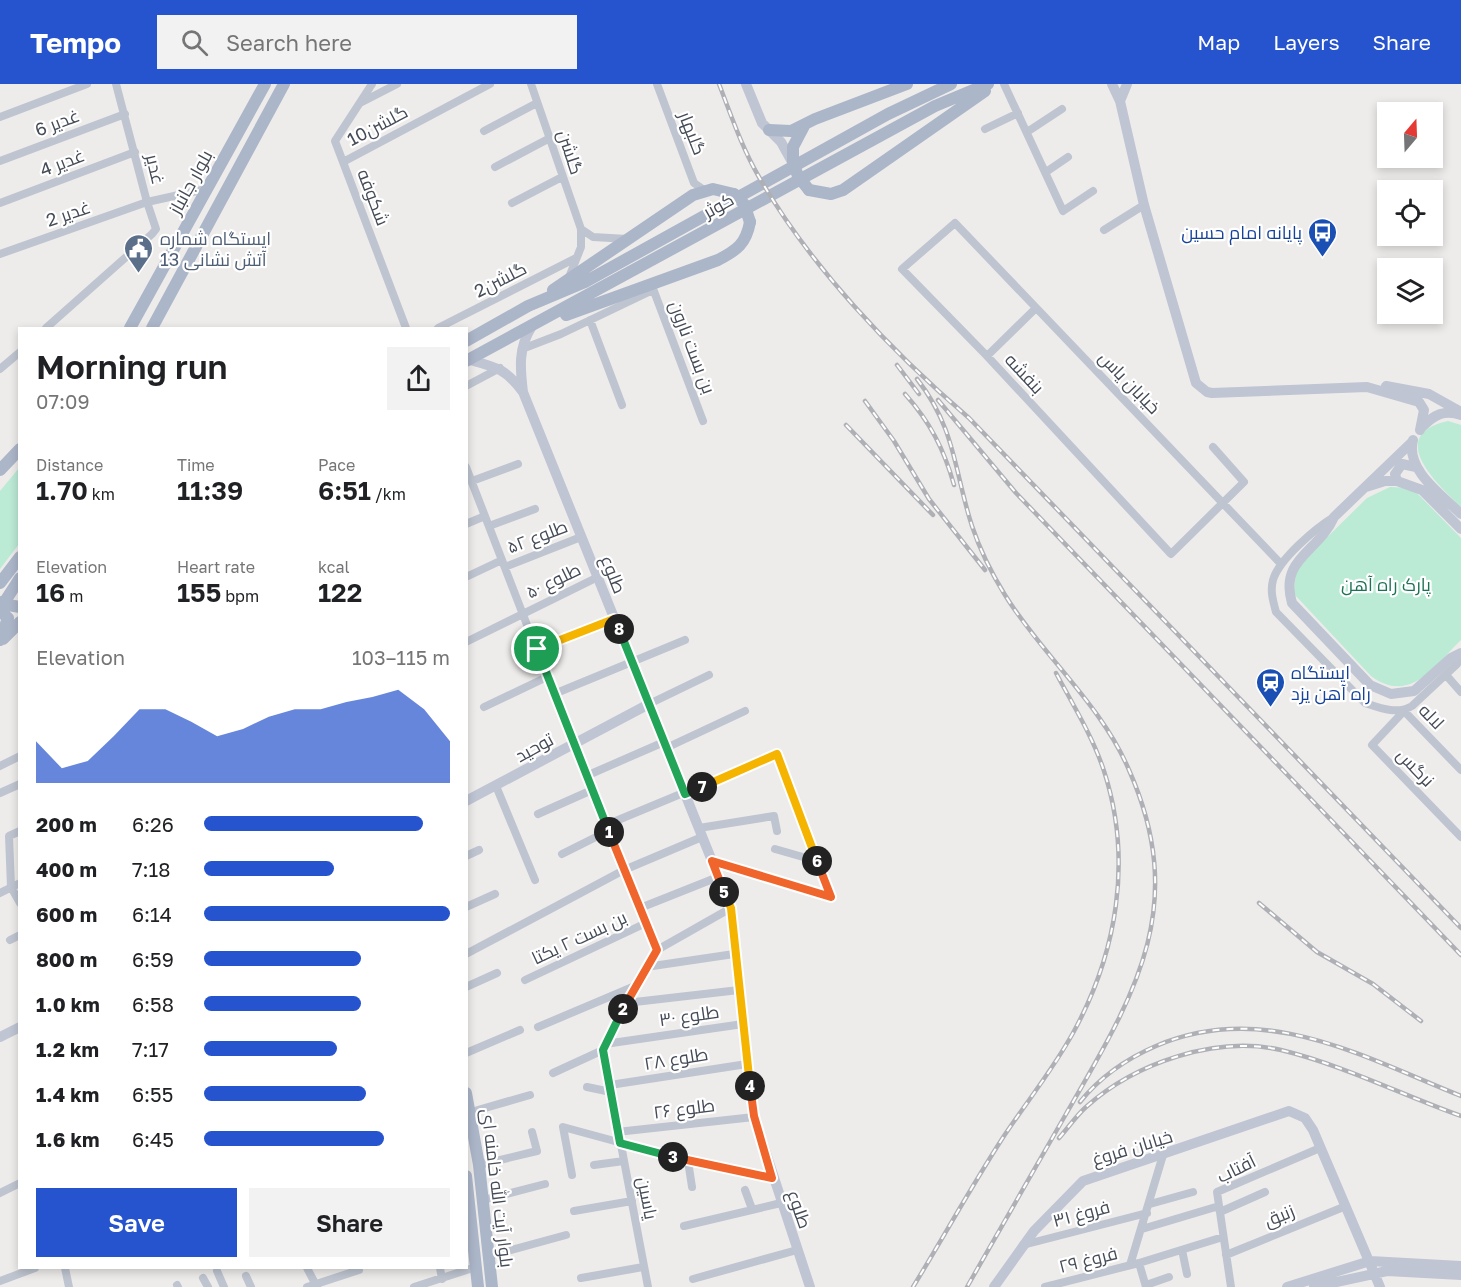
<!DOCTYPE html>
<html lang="en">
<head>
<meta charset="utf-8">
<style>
	body { margin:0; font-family:"Golos Text",Cairo,sans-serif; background:#f2f2f2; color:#202124; height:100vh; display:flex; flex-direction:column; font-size:22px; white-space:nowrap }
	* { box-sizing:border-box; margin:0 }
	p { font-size:20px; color:#757577 }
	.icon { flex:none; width:33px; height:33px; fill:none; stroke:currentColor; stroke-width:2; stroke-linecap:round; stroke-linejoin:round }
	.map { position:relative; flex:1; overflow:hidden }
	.side { position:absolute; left:18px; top:243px; width:450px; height:942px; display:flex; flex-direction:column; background:#fff; border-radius:0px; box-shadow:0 3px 9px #0003 }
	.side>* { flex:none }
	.needle { width:39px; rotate:19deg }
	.controls { position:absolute; left:1377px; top:18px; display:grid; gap:12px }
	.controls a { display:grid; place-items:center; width:66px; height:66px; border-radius:0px; background:#fff; box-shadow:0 3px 9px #0003; font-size:30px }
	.pin { position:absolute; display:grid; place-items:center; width:51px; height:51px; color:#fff; margin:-26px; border:3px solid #fff; border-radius:50%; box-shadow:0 2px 6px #0007 }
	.km { position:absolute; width:30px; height:30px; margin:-15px; border-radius:50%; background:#222; color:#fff; font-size:16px; line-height:30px; text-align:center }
	.round { display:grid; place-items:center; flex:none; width:63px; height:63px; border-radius:0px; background:#f2f2f2 }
	.summary { display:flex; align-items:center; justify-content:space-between; height:102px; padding:0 18px }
	h1 { font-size:33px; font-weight:600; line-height:45px }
	.stats { display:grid; grid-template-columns:repeat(3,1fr); gap:9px; height:102px; padding:6px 18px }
	.stats div { display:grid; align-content:center }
	.stats b { font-size:26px; font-weight:600 }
	.stats small { font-size:16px; font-weight:400 }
	.stats p { font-size:16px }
	.chart { height:168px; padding:12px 18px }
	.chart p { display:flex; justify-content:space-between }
	.chart svg { width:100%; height:108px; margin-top:6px; fill:#2653ce; opacity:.7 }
	.action { display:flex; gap:12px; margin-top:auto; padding:12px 18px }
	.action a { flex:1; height:69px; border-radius:0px; background:#2653ce; color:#fff; font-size:24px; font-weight:600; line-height:69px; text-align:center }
	.action a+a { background:#f2f2f2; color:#202124 }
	ul { padding:0 18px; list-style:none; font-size:20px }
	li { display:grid; grid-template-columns:96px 72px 1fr; align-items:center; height:45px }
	li i { height:15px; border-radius:8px; background:#2653ce }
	header { display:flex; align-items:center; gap:36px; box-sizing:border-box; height:84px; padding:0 30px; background:#2653ce; color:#fff }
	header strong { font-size:28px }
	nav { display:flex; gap:33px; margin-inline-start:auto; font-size:21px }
	.search { width:420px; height:54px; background:#f2f2f2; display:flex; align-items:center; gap:15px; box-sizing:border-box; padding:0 21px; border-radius:0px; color:#757577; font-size:22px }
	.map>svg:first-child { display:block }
	.green { fill:#bbead5 }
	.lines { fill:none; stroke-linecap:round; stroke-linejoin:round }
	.street { stroke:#bfc5d0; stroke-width:8 }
	.secondary { stroke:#bfc5d3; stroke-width:10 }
	.primary { stroke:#acb6c9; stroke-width:12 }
	.rail-casing { stroke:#aeb0b5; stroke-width:4.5 }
	.rail { stroke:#fff; stroke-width:2; stroke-dasharray:7; stroke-linecap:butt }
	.primary-bridge { stroke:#acb6c9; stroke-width:12 }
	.split-1-casing { stroke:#fff; stroke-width:12 }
	.split-2-casing { stroke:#fff; stroke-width:12 }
	.split-3-casing { stroke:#fff; stroke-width:12 }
	.split-4-casing { stroke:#fff; stroke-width:12 }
	.split-5-casing { stroke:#fff; stroke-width:12 }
	.split-6-casing { stroke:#fff; stroke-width:12 }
	.split-7-casing { stroke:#fff; stroke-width:12 }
	.split-8-casing { stroke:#fff; stroke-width:12 }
	.split-9-casing { stroke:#fff; stroke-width:12 }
	.split-1 { stroke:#22a559; stroke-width:8 }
	.split-2 { stroke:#f0652b; stroke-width:8 }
	.split-3 { stroke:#22a559; stroke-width:8 }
	.split-4 { stroke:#f0652b; stroke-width:8 }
	.split-5 { stroke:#f5b400; stroke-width:8 }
	.split-6 { stroke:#f0652b; stroke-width:8 }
	.split-7 { stroke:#f5b400; stroke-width:8 }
	.split-8 { stroke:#22a559; stroke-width:8 }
	.split-9 { stroke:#f5b400; stroke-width:8 }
	.labels { text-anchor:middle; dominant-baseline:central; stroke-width:4.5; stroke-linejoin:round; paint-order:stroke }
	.street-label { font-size:18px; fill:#454c57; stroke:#fff }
	.transit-label { font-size:18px; fill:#164399; stroke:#fff; text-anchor:end }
	.service-label { font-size:18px; fill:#4e5e75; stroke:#fff; text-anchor:start }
	.park-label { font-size:18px; fill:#1d7255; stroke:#fff }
</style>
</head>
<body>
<header>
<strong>Tempo</strong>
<div class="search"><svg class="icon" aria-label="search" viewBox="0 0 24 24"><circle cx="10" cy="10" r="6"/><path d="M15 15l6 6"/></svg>Search here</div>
<nav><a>Map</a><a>Layers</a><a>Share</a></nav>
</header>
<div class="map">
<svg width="1461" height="1203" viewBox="0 0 1461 1203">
	<rect width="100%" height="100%" fill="#eeeceb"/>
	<path class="green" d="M1448,337L1461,341V423C1436,399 1385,351 1448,337Z
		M19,384V460L0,485V407Z
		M1390,403L1412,404L1461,454V556C1434,582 1410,621 1371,592L1294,510L1296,486L1304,476L1367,414Z"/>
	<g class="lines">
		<path class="street" d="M116,0L147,118L206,105
			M372,0L335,57L406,244
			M531,0L581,145V163L568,196
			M657,0L694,99L704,106
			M1004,0L1063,127L1093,107
			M360,19L397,0
			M0,33L87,0
			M985,45L1018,29
			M484,47L537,19
			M1027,48L1062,25
			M0,77L125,30
			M343,78L490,0
			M495,83L550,54
			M1046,88L1068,73
			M0,119L135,68
			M512,119L562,93
			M581,145L593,153L628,155
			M1104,146L1144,121
			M0,170L147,118L156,145L152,150L46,244
			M652,202L703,337
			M590,236L622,321
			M438,244L576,174
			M522,265L561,250L653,206
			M987,272L1036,224
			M0,285L20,268
			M466,302L500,284
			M1213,363L1244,398L1171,470L987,272L902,185L955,139L1281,480
			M466,383L573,660L657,866
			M472,397L518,380
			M1334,433C1316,444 1279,475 1273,496C1270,507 1273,517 1276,528L1365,619C1380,624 1398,631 1412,622L1457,580L1461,573
			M466,440L485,432
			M489,442L535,425
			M505,483L581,453
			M466,493L502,476
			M466,558L598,493
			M536,565L614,535
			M1446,591L1461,608
			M554,610L685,556
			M649,620L709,591
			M484,623L547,593
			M666,664L745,627
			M0,682L20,672
			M1461,686L1404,627L1372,661L1461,753
			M586,692L664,658
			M496,702L535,796
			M0,709L20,700
			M538,730L592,706
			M606,741L777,670L830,813
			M699,744L774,732L777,747
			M20,747L9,752L11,803L20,819
			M775,765L817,777
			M562,770L608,747
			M466,772L479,766
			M712,777L830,813
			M0,809L20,799
			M466,823L495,810
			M640,824L718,793
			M10,856L20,851
			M466,870L624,786L702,753
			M646,883L734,870
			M525,896L646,839
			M466,903L497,889
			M626,919L739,906
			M538,943L635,902
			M605,960L743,940
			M466,969L520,946
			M553,989L603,966
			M610,1001L747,980
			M587,1003L611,1008
			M471,1028L530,1011
			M617,1048L754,1033
			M688,1077L692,1103
			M479,1081L537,1067L532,1048
			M594,1081L624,1077
			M572,1091L563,1043L688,1077L772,1094
			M745,1106L752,1125
			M0,1109L20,1099
			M483,1116L545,1100
			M1150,1120L1193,1108
			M574,1127L632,1117
			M1220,1128L1265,1108
			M684,1142L781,1119
			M1142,1145L1219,1122
			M1023,1161L1147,1129
			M1182,1166L1187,1190
			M1226,1171L1346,1122
			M489,1172L566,1151
			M1139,1179L1146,1203
			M1130,1181L1163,1071
			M65,1184L69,1203
			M307,1184L317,1203
			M440,1184L442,1195
			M217,1187L224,1203
			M246,1192L251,1203
			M203,1194L208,1203
			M581,1194L643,1183
			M693,1195L797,1166
			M0,1197L35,1184
			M177,1201L178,1203
			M1146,1201L1169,1193
			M307,1203L359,1186
			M414,1203L476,1183
			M648,1203L603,966L626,919L657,866L731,824
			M1045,1203L1139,1179L1223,1153
			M1231,1203L1217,1108L1320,1064"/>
		<path class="secondary" d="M746,0L762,39L781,58L791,76
			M1112,0L1120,17L1144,121L1196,299L1207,308L1212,309L1367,303L1419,318L1424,326L1420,346
			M1120,17L1127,0
			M470,276C496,283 506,285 523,308C520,284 518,264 532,242
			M1386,302L1429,310L1461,328
			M523,308L731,824L754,1033L810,1203
			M1422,343C1434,331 1444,325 1461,331
			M1413,356C1405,386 1442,411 1461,430
			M1412,358L1334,433C1319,468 1279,474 1292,519L1370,601L1391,610L1414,607L1451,574L1461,569
			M1416,383L1402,380L1395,390L1397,397L1422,406L1461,445
			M1366,403L1385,397H1397
			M466,717L649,620
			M0,953L20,943
			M994,1203L1034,1147L1083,1097L1289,1027L1305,1034L1313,1046L1380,1203
			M1287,1203L1370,1177L1461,1182
			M1314,1203L1387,1187L1461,1191"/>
		<path class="primary" d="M769,46L791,47L815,35L907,0
			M793,78V63L804,42
			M809,106L831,110L843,106L985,7
			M553,206L693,111L713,105L734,110
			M566,231L718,176C737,166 746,160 750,138
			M130,244L265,0
			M152,244L284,0
			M466,257L528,222L585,198L888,30L951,0
			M466,277L935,22L988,0
			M0,386L20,365
			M0,499L20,473
			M8,521L20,523
			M0,525L20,494
			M0,527L8,534L0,556
			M3,555L20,538
			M466,1009L479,1081L492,1203
			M466,1092L478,1203"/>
		<defs>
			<path id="rail" d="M719,0C731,31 742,64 759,93C810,182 891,267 969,334L1461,844
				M897,281L919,310
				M917,295C956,345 954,387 972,442C980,466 992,490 1005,511C1042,571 1101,620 1129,686C1190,824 1134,912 1066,1030C1033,1088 1000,1145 967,1203
				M905,310C930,338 944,365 954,401
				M938,316L1016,409L1461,871
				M865,317L894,357L929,415L985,486
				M846,341L933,431
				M1259,819L1317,868L1373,900L1421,937
				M1080,1018C1100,993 1128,974 1156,962C1264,916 1361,972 1461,1012
				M1059,1054C1068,1044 1076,1032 1086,1023C1135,979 1216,951 1281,966C1343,981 1402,1011 1461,1032
				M913,1203C943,1154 971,1103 1002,1055C1025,1020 1052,987 1073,949C1117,869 1133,776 1104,687C1093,653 1073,621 1056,589"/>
		</defs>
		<use href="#rail" class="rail-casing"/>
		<use href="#rail" class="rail"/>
		<path class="primary-bridge" d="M793,78L798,92L809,106
			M734,110L744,120L750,138
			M0,518L8,521"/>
	</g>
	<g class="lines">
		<defs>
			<path id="split-1" d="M537,565L609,748"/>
			<path id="split-2" d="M609,748L657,866L623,925"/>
			<path id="split-3" d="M623,925L603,966L620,1059L673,1073"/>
			<path id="split-4" d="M673,1073L772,1094L754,1032L750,1002"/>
			<path id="split-5" d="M724,808L731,824L750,1002"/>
			<path id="split-6" d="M724,808L712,777L831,813L817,777"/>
			<path id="split-7" d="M702,703L777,670L817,777"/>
			<path id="split-8" d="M619,545L685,710L702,703"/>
			<path id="split-9" d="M537,565L614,535L619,545"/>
		</defs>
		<use href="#split-1" class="split-1-casing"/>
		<use href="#split-2" class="split-2-casing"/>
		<use href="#split-3" class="split-3-casing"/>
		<use href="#split-4" class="split-4-casing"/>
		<use href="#split-5" class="split-5-casing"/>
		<use href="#split-6" class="split-6-casing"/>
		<use href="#split-7" class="split-7-casing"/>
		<use href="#split-8" class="split-8-casing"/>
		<use href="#split-9" class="split-9-casing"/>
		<use href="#split-1" class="split-1"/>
		<use href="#split-2" class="split-2"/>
		<use href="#split-3" class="split-3"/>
		<use href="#split-4" class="split-4"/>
		<use href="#split-5" class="split-5"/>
		<use href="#split-6" class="split-6"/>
		<use href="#split-7" class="split-7"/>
		<use href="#split-8" class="split-8"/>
		<use href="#split-9" class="split-9"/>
	</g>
	<defs>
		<symbol id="bus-pin" viewBox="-11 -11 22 30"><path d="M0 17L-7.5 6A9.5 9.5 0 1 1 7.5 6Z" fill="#1a4fb4" stroke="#fff"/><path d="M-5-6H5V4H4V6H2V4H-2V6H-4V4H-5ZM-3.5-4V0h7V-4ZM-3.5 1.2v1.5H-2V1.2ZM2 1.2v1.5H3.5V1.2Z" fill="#fff"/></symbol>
		<symbol id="civic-pin" viewBox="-11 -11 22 30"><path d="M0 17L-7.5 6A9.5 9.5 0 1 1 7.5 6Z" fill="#5c6f8a" stroke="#fff"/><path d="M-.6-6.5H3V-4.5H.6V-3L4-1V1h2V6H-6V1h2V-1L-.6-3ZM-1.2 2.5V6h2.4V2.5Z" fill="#fff"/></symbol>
		<symbol id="station-pin" viewBox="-11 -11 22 30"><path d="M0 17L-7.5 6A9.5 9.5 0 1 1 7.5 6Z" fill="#1a4fb4" stroke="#fff"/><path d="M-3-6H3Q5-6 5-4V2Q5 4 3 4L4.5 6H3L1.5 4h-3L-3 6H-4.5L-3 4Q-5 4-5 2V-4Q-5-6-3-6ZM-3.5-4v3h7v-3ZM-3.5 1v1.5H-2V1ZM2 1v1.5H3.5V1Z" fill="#fff"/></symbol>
	</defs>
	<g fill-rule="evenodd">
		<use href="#bus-pin" x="1306" y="132" width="33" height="45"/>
		<use href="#civic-pin" x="122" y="148" width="33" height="45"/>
		<use href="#station-pin" x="1254" y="582" width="33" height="45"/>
	</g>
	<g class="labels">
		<g class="street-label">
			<text transform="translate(57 38) rotate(-21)">غدیر 6</text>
			<text transform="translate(377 41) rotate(-28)">گلشن10</text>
			<text transform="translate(693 49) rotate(69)">گلبهار</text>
			<text transform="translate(571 68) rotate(72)">گلشن</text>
			<text transform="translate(62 78) rotate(-21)">غدیر 4</text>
			<text transform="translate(156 85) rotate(77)">غدیر</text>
			<text transform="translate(190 98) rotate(-61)">بلوار جانباز</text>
			<text transform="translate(374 113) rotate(69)">شکوفه</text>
			<text transform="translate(718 121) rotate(-29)">کوثر</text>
			<text transform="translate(68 129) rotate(-19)">غدیر 2</text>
			<text transform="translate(500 195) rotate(-27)">گلشن2</text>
			<text transform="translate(693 263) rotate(69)">بن بست نارون</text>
			<text transform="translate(1025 289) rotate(47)">بنفشه</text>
			<text transform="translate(1130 298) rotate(46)">خیابان یاس</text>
			<text transform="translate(537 452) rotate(-21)">طلوع ۵۲</text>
			<text transform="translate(614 490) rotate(68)">طلوع</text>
			<text transform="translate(553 496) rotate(-26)">طلوع ۵۰</text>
			<text transform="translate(1432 632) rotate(46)">لاله</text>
			<text transform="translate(534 663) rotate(-29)">توحید</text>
			<text transform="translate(1416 683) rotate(46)">نرگس</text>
			<text transform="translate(579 853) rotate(-25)">بن بست ۲ یکتا</text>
			<text transform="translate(689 931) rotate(-8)">طلوع ۳۰</text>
			<text transform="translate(676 974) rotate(-9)">طلوع ۲۸</text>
			<text transform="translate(684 1024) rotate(-7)">طلوع ۲۶</text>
			<text transform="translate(1132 1063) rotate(-17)">خیابان فروغ</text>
			<text transform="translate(1236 1084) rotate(-26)">آفتاب</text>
			<text transform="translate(498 1104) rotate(83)">بلوار آیت الله خامنه ای</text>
			<text transform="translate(648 1114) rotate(79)">یاسین</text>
			<text transform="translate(800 1125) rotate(71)">طلوع</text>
			<text transform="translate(1081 1129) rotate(-15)">فروغ ۳۱</text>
			<text transform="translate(1279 1131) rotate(-22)">زنبق</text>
			<text transform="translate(1088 1175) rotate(-14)">فروغ ۲۹</text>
		</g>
		<g class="transit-label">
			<text x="1302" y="148">پایانه امام حسین</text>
			<text x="1291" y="588" text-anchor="start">ایستگاه<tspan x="1291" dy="21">راه آهن یزد</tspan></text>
		</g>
		<g class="service-label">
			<text x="160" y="154">ایستگاه شماره<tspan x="160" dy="21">13 آتش نشانی</tspan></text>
		</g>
		<g class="park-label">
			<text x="1386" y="500">پارک راه آهن</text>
		</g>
	</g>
</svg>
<div class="controls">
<a><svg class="needle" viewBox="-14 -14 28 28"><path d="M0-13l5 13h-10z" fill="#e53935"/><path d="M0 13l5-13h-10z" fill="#757577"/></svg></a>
<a><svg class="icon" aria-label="locate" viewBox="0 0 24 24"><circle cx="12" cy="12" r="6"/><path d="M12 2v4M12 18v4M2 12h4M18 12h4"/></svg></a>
<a><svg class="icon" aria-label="layers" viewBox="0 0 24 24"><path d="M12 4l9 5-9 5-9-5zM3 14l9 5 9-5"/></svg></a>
</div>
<div class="pin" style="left:537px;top:565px;background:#1e9e55"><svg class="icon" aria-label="arrive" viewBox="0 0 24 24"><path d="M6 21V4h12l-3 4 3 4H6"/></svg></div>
<b class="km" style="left:609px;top:748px">1</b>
<b class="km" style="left:623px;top:925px">2</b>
<b class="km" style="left:673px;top:1073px">3</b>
<b class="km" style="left:750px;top:1002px">4</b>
<b class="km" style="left:724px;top:808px">5</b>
<b class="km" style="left:817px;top:777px">6</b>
<b class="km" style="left:702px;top:703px">7</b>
<b class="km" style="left:619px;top:545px">8</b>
<section class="side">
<div class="summary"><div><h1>Morning run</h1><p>07:09</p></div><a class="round"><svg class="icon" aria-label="share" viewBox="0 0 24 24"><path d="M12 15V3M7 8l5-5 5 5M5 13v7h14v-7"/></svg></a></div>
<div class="stats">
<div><p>Distance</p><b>1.70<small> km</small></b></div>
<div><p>Time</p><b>11:39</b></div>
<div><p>Pace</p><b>6:51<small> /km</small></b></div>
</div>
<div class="stats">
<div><p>Elevation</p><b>16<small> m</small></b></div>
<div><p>Heart rate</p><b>155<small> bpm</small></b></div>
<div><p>kcal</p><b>122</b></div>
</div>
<div class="chart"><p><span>Elevation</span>103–115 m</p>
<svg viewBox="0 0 160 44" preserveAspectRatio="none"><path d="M0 44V27L10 38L20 35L30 25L40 14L50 14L60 19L70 25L80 22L90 17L100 14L110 14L120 11L130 9L140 6L150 14L160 27V44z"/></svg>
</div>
<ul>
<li><b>200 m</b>6:26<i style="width:89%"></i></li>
<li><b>400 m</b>7:18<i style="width:53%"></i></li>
<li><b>600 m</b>6:14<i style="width:100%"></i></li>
<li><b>800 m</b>6:59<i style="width:64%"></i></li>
<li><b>1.0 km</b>6:58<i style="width:64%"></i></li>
<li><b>1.2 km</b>7:17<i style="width:54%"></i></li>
<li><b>1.4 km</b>6:55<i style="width:66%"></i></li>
<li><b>1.6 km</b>6:45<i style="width:73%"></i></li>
</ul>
<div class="action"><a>Save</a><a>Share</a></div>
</section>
</div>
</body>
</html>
